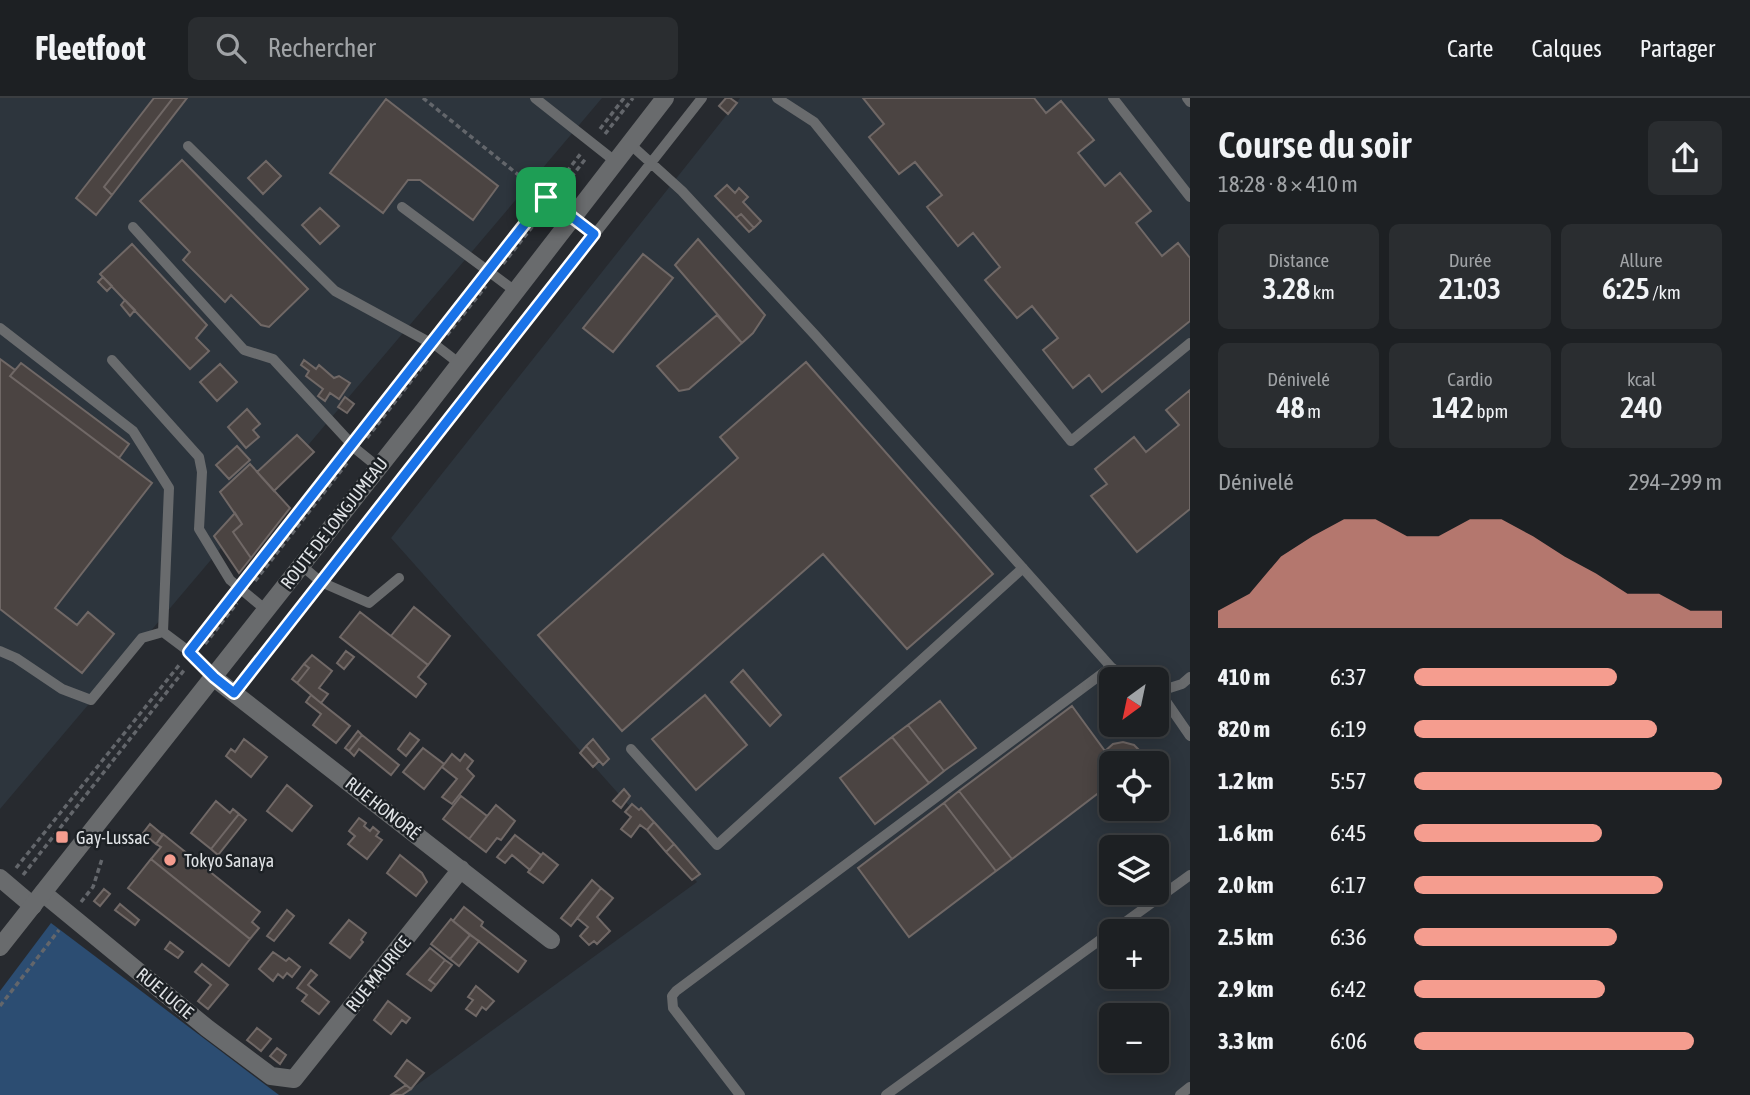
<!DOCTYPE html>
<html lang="fr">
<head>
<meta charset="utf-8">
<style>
	body { margin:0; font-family:"Asap Condensed",sans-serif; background:#2a2d30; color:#f1f3f6; height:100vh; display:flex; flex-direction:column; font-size:26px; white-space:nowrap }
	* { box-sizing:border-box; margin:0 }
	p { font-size:23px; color:#a0a3a6 }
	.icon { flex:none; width:38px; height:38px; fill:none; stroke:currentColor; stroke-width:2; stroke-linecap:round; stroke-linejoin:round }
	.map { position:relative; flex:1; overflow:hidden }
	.side { display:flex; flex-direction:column; background:#1d2023; width:560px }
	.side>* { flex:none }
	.needle { width:46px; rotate:213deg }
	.controls { position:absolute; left:1099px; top:569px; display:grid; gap:14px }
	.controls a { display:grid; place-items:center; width:70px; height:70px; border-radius:10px; background:#1d2023; box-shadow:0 4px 18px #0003,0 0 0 2px #3b3e41; font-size:35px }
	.pin { position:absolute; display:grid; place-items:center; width:60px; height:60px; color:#fff; margin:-30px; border-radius:14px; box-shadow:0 4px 10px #0006 }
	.round { display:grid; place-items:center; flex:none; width:74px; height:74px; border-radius:10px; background:#2a2d30 }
	.overview { display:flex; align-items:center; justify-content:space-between; height:119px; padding:0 28px }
	h1 { font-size:38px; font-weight:600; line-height:52px }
	.figures { display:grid; grid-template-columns:repeat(3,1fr); gap:10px; height:119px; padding:7px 28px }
	.figures div { display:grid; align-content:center; border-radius:10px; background:#2a2d30; text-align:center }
	.figures b { font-size:30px; font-weight:600 }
	.figures small { font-size:19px; font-weight:400 }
	.figures p { font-size:19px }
	.chart { height:196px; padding:14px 28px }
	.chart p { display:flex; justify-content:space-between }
	.chart svg { width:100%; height:126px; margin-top:7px; fill:#f59d8f; opacity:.7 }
	ul { padding:0 28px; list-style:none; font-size:23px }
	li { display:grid; grid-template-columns:112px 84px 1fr; align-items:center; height:52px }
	li i { height:18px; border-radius:9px; background:#f59d8f }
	header { display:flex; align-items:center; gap:42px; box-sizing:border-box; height:98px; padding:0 35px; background:#1d2023; border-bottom:2px solid #3b3e41 }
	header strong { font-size:33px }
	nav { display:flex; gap:38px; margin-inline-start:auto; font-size:24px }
	.search { width:490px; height:63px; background:#2a2d30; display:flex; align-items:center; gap:18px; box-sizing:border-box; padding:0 24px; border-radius:10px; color:#a0a3a6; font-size:26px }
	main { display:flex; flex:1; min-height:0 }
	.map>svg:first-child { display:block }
	.built { fill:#2d353d; fill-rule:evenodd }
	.green { fill:#2c4d72 }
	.building { fill:#4b4442; stroke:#706866; stroke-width:2 }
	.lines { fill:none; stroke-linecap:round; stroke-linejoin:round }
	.path { stroke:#63666b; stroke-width:3.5; stroke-dasharray:5 3.5; stroke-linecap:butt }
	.service { stroke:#696b6d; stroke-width:10 }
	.minor { stroke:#696b6d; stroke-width:18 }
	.tertiary { stroke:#696b6d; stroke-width:18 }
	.route-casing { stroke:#fff; stroke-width:14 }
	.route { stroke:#1a73e8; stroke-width:9 }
	.poi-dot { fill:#f59d8f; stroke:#1d2125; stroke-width:2.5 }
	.labels { text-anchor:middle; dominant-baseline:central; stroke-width:5; stroke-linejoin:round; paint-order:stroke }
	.street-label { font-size:18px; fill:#e0e3e6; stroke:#1d2125 }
	.poi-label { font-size:18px; fill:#e0e3e6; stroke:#1d2125; text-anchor:start }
</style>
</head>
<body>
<header>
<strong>Fleetfoot</strong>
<div class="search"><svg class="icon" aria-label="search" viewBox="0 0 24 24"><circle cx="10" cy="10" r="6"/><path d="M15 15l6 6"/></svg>Rechercher</div>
<nav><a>Carte</a><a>Calques</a><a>Partager</a></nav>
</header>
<main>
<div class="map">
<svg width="1190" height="997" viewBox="0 0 1190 997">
	<rect width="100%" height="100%" fill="#272a2f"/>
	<path class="built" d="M0,0H602L0,711Z
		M740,0H1190V997H403L697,784L391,440ZM1111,581H1157V626H1111ZM1111,665H1157V710H1111ZM1111,749H1157V794H1111ZM1111,833H1157V878H1111ZM1111,917H1157V962H1111Z"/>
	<path class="green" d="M51,825L279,997H0V893Z"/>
	<path class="building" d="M154,0H173L104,89L112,97L96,117L76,100Z
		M173,0H187L112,97L104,89Z
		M726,0H730L737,5L728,16L719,8Z
		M863,0H1034L1046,15L1061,3L1094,42L1078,55L1105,88L1120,75L1151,113L1136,125L1162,158L1178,145L1190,160V223L1102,294L1089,277L1073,290L1043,252L1058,240L1032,208L1017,220L985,182L1000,169L973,135L958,148L927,109L942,97L915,64L899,76L869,39L884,26Z
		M386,1L498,88L473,122L420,82H408L383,115L330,75Z
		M182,62L308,191L269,229L261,227L231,197L225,204L183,162L190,154L140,103Z
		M266,63L281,78L263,96L248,80Z
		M727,87L735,95L739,90L748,99L743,104L761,123L754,130L741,116L736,120L715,98Z
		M320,110L339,128L320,146L302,127Z
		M741,116L754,130L749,134L736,120Z
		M698,141L765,217L753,235L742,245L675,167Z
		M132,146L207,227L196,240L209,253L190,271L100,176Z
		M643,156L673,180L613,254L583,230Z
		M103,179L112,188L107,193L98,184Z
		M125,202L135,212L130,218L121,207Z
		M717,217L742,245L689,291L679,293L657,268Z
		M0,261L15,272L10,278L152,385L55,510L77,527L88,514L114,536L82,575L0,511Z
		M304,262L316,271L319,267L334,280L339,278L350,285L339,301L330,295L325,303L318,298L323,291L306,278L309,273L301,267Z
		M806,264L993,476L907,551L823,456L622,633L538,537L738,360L720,339Z
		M21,265L129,346L119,360L10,278Z
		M220,266L237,284L217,303L200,284Z
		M1190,292V411L1137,454L1091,398L1107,386L1095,371L1134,339L1146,354L1179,327L1166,312Z
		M345,299L354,306L347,315L338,309Z
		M247,311L260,326L253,332L259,339L246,350L228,329Z
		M297,337L314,354L274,393L257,374Z
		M237,348L250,362L229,381L216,367Z
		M250,366L290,410L251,460L233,434L242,426L220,394Z
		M235,415L242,426L233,434L251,460L239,475L214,438Z
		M414,509L450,538L428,567L391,538Z
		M360,514L428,567L418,579L426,586L416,599L340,539Z
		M346,553L354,559L344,571L337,565Z
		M312,557L332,573L319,590L328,596L321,605L297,585L309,570L304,566Z
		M304,566L309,570L297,585L292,581Z
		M743,572L781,617L770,628L731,584Z
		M311,597L350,628L336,645L313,627L321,616L306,604Z
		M705,597L747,647L696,692L652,641Z
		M940,603L976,650L944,673L908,627Z
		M1072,608L1105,653L1113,646L1123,644L1134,647L1144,657L1147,665H1111V688L1109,687L1012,761L959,693Z
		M908,627L944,673L929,685L892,639Z
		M358,633L362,637L349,653L345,650Z
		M410,635L419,642L406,658L398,651Z
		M362,637L399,667L391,677L359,651L354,658L349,653Z
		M892,639L929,685L875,726L840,680Z
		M244,641L267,659L251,679L226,658L231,651L235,654Z
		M593,641L609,661L603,667L586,648Z
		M586,648L599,663L593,669L580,655Z
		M423,650L444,666L424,691L403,674Z
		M452,656L460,663L465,656L473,663L467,671L474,678L452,706L442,699L457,681L442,669Z
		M287,687L312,708L292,733L267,713Z
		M624,691L630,698L621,710L613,703Z
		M959,693L1012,761L996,773L944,705Z
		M461,698L487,718L469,741L443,721Z
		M216,703L230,715L233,711L239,716L211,751L191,735Z
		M944,705L996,773L909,839L858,770Z
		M632,706L639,712L641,710L654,724L647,732L640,727L631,739L621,731L631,719L625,714Z
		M496,707L515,723L501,742L497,740L486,754L469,741Z
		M239,716L246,722L218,757L211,751Z
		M359,720L366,725L364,728L370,733L373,729L379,734L376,738L382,742L367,761L348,746L355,738L349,733Z
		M654,724L674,746L666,754L647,732Z
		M150,726L163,737L156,746L143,735Z
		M163,736L260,814L252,824L259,830L250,841L151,761L161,749L156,746Z
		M515,737L541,757L530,772L512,757L505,765L497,759Z
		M674,746L700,776L692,782L666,754Z
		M543,755L558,767L543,785L528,774Z
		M400,757L422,775L427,784L416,798L387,775Z
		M151,761L250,841L229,868L128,790Z
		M592,782L601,790L571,828L561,820Z
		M601,790L613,800L597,819L610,833L597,846L594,843L589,847L580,838L588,829L577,820Z
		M104,791L110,796L100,808L94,803Z
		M120,806L139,822L135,827L115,812Z
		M464,809L483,824L481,828L526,863L518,874L453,823Z
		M287,812L294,818L274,843L267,838Z
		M451,821L470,837L450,861L431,846Z
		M349,822L366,835L361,842L363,844L350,860L330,845Z
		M470,837L479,843L459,868L450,861Z
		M170,844L183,854L178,860L165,851Z
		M430,850L445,862L429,882L436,887L431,893L407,876Z
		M273,854L286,863L289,860L300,869L292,879L287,875L283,880L278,876L273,883L259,871Z
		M445,862L452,867L436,887L429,882Z
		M202,866L228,887L208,911L198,903L211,887L195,874Z
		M311,872L317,877L308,887L329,904L319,916L302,903L307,897L297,890Z
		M476,888L494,903L486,912L482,909L476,918L466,911L473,902L468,899Z
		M388,903L410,920L406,925L402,922L391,936L374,922Z
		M257,930L271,941L261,953L247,942Z
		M277,950L286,957L280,966L270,958Z
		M407,962L424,975L411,991L395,978Z
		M406,987L411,991L402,997H391Z"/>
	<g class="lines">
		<path class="path" d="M423,0L552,104
			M600,31L624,0
			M605,36L633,0
			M499,161L582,54
			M503,166L587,59
			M442,233L479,186
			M447,237L486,188
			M363,335L422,258
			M367,340L429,260
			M249,477L343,360
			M255,483L347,365
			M197,543L229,502
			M205,546L237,505
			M16,770L180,566
			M23,777L185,571
			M81,804L93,789L102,761
			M0,908L59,832"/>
		<path class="service" d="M535,0L616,64
			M777,0L814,24L1071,343L1190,245
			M1113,0L1190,99
			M1187,0L1190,4
			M630,46L682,93L815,237L1111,569L1128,581
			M188,48L335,193L438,249L460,266
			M402,109L515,193
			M133,129L244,252L273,261L357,352L378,369
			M0,230L133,333L169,390L163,534
			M112,262L199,359L202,374L199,431L230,482L266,512
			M301,467L321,484L369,505L399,480
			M163,534L195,558L213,579
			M0,553L16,560L62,591L91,602L142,540L163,534
			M1159,593L1190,638
			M1157,594L1182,586L1190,579
			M234,595L702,0
			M631,651L717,747L1023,470
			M1113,833L1190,777
			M740,997L673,910L672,898L676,893L1111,569
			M886,997L1111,834
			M1180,997L1190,989"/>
		<path class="minor" d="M213,579L551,842
			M0,780L33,808
			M43,795L207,930L271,978L294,981L461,771"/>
		<path class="tertiary" d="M0,849L424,312L665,0"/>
	</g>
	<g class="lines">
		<defs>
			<path id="route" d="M546,99L594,136L234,595L214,579L189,554Z"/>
		</defs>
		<use href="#route" class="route-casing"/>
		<use href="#route" class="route"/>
	</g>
	<g class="poi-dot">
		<rect x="55" y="732" width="14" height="14" rx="3.5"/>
		<circle cx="170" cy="762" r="7"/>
	</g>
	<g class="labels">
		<g class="street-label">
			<text transform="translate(334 425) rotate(-52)">ROUTE DE LONGJUMEAU</text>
			<text transform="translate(383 710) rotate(38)">RUE HONORÉ</text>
			<text transform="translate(378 876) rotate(-51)">RUE MAURICE</text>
			<text transform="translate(165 895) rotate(40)">RUE LUCIE</text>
		</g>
		<g class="poi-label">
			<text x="76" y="739">Gay-Lussac</text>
			<text x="184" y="762">Tokyo Sanaya</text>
		</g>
	</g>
</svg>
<div class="controls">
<a><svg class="needle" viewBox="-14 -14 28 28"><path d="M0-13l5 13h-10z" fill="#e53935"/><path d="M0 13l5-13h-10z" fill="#a0a3a6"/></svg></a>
<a><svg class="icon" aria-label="locate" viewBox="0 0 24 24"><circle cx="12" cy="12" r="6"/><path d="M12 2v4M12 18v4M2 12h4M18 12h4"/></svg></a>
<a><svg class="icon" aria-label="layers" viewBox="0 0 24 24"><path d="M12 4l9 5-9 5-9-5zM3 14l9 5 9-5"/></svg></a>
<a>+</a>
<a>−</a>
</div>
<div class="pin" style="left:546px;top:99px;background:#1e9e55"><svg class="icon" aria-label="arrive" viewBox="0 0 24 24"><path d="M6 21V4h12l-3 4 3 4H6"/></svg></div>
</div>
<section class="side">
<div class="overview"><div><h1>Course du soir</h1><p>18:28 · 8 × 410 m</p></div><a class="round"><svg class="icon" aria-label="share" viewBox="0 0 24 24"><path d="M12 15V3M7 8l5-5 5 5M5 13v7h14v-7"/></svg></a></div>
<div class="figures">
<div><p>Distance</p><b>3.28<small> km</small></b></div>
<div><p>Durée</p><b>21:03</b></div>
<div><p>Allure</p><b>6:25<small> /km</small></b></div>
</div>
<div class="figures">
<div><p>Dénivelé</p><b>48<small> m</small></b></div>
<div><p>Cardio</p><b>142<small> bpm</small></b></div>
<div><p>kcal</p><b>240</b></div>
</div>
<div class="chart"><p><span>Dénivelé</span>294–299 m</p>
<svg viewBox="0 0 160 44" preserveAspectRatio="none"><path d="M0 44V38L10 32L20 19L30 12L40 6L50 6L60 12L70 12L80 6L90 6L100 12L110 19L120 25L130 32L140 32L150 38L160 38V44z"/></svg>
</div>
<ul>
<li><b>410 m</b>6:37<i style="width:66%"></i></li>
<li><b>820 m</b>6:19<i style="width:79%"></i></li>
<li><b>1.2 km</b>5:57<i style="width:100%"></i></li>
<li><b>1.6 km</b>6:45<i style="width:61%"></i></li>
<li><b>2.0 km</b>6:17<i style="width:81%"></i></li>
<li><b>2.5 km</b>6:36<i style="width:66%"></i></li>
<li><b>2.9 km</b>6:42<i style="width:62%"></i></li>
<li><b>3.3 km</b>6:06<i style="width:91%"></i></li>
</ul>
</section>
</main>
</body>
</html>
